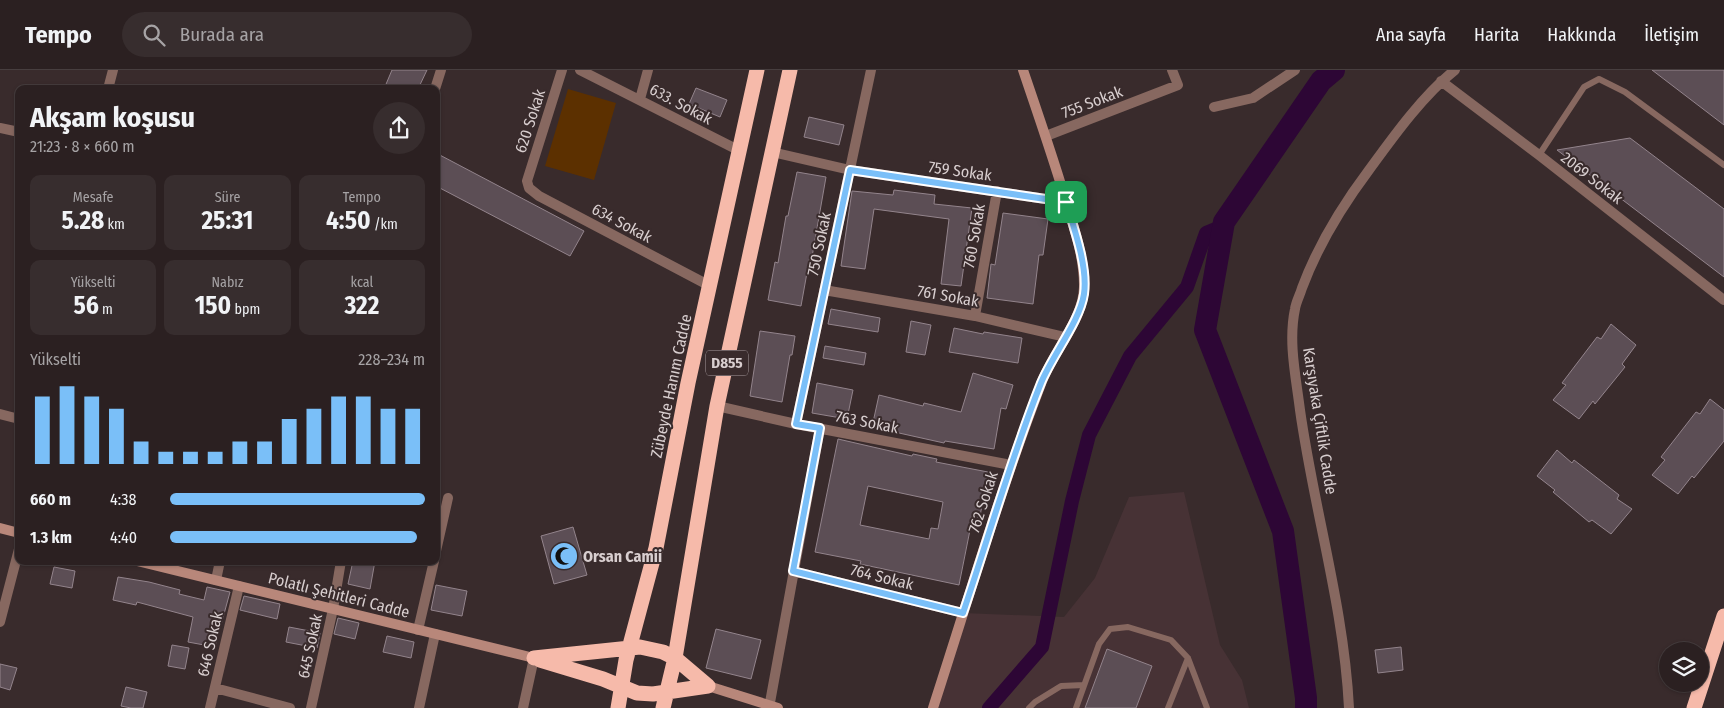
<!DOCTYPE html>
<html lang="tr">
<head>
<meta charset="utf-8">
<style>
	body { margin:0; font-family:"Fira Sans Condensed",sans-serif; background:#372d2e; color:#f1f3f6; height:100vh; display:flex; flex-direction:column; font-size:19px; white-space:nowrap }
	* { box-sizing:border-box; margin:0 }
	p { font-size:16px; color:#a6a3a5 }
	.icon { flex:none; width:28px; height:28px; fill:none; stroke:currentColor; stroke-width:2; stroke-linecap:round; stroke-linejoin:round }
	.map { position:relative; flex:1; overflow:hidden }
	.drawer { position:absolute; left:15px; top:15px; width:425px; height:480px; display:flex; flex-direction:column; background:#2b2021; border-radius:10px; box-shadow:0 1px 4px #0004,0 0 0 1px #473e3f }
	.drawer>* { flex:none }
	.fabs { position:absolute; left:1659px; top:572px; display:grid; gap:10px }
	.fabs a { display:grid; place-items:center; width:50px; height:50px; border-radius:50%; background:#2b2021; box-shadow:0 1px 4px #0004,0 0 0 1px #473e3f; font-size:25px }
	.pin { position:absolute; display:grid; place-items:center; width:42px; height:42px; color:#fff; margin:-21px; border-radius:10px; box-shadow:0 2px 8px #0006 }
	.round { display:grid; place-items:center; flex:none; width:52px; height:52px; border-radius:26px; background:#372d2e }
	.summary { display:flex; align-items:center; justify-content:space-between; height:85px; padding:0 15px }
	h1 { font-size:28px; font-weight:700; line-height:38px }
	.figures { display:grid; grid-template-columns:repeat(3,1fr); gap:8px; height:85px; padding:5px 15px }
	.figures div { display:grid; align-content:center; border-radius:10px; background:#372d2e; text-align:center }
	.figures b { font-size:25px; font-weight:700 }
	.figures small { font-size:14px; font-weight:400 }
	.figures p { font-size:14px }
	.chart { height:140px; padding:10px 15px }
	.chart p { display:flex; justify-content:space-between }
	.chart svg { width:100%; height:90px; margin-top:5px; stroke:#7abff8; stroke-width:6 }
	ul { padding:0 15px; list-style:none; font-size:16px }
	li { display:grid; grid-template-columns:80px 60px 1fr; align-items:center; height:38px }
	li i { height:12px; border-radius:6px; background:#7abff8 }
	header { display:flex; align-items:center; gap:30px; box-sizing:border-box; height:70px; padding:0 25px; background:#2b2021; border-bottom:1px solid #473e3f }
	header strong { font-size:24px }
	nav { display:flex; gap:28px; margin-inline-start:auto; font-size:18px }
	.search { width:350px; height:45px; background:#372d2e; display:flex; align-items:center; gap:12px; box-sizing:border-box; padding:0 18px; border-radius:28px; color:#a6a3a5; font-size:19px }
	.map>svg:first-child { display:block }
	.built { fill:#473235 }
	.green { fill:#5c3000 }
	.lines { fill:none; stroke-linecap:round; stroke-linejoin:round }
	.canal { stroke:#2d0635; stroke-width:14 }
	.river { stroke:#2d0635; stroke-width:22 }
	.building { fill:#5c4e55; stroke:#93848c; fill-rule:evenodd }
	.lane { stroke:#876860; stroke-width:6 }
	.street { stroke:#876860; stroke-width:10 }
	.secondary { stroke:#b8877a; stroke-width:10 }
	.highway { stroke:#f6baaa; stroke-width:15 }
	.route-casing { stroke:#fff; stroke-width:10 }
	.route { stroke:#7abff8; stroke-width:6 }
	.labels { text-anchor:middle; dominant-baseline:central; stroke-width:4; stroke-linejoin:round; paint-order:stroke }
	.shield { fill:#392b2c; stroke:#a89d9e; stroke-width:1 }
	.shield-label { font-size:15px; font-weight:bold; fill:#d8cecf }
	.street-label { font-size:16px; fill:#d8cecf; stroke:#392b2c }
	.poi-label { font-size:16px; font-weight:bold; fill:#d8cecf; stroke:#392b2c; text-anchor:start }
</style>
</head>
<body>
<header>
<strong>Tempo</strong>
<div class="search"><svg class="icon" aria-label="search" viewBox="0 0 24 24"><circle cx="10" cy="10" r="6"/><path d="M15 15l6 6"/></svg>Burada ara</div>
<nav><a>Ana sayfa</a><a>Harita</a><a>Hakkında</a><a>İletişim</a></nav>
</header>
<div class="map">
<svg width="1724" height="638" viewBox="0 0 1724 638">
	<rect width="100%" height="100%" fill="#392b2c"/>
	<path class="built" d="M1184,422L1220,575L1242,610L1249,638H933L963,543L1064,547L1095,508L1129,427Z"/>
	<path class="green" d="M568,19L616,33L594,110L545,96Z"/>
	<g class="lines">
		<path class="canal" d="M989,638L1042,577L1072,431L1089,365L1130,286L1187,217L1206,163L1223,156"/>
		<path class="river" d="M1306,638V628L1283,461L1205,260L1224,152L1321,11L1334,0"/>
	</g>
	<path class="building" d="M392,0H427L418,19H384Z
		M1652,0H1724V55Z
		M696,18L727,30L720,47L689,34Z
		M809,47L844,55L839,75L804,67Z
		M1630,68L1724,139V207L1557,80Z
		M436,83L584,161L570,186L436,116Z
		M797,102L826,107L812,187L810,186L801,236L768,230L775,192L778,193L786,146H788Z
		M894,120L935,125L934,134L972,138L961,216L941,214L949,149L874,139L865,199L841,196L852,121L893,125Z
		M1003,143L1048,149L1043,185H1039L1033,234L987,228L991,194L995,195Z
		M831,239L880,248L878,262L828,254Z
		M911,251L931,255L925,285L906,282Z
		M1611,254L1636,275L1622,294L1625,297L1595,334L1593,331L1579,349L1553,330L1566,315L1562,313L1597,267L1601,269Z
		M954,258L983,264L984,262L1022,268L1018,293L949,282Z
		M760,261L795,266L792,285H790L782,332L750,326Z
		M825,276L866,283L864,295L823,288Z
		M973,303L1013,315L1006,339L1001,338L994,379L945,371L944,373L872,357L879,325L923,336L924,333L961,342Z
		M817,313L853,320L847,349L812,343Z
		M1710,329L1724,340V371L1694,408L1692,406L1678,424L1652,405L1665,390L1661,387L1696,342L1700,344Z
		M838,369L912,386L913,384L937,389L936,392L988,402L979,452L972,450L959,515L860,494L861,491L815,482ZM868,416L943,432L938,459L931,458L929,469L860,455Z
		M1557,380L1572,393L1574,390L1619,425L1617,429L1632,439L1611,464L1592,450L1589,452L1553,422L1555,420L1537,406Z
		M573,457L587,505L554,514L541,466Z
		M353,491H375L370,519L348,514Z
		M54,497L75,501L72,518L50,514Z
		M118,507L149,512L180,520L179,524L204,530L207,517L230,522L221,555H220L215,577L188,572L193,547L137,532L136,535L113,530Z
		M436,515L467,521L462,546L431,540Z
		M244,526L280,534L277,549L240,540Z
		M338,548L359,553L355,569L334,564Z
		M289,557L320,563L317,578L286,572Z
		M716,559L761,570L751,609L706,598Z
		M387,566L414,572L411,588L383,582Z
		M172,575L189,578L185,599L168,596Z
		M1401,577L1403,600L1378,603L1375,580Z
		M1107,579L1152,596L1136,638H1085Z
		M0,594L17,598L10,620L0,617Z
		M126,617L147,622L143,638H131L121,636Z"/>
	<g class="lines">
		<path class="lane" d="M1539,85L1584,17L1599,9L1625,22L1724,95
			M1029,638L1035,632L1061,616L1084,615
			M1076,638L1099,574L1110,559L1128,557L1171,570L1188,588L1207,638
			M1168,638L1188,588"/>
		<path class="street" d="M562,0L527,111L529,118L539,126L710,216
			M580,0L740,81
			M1441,11L1539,85L1724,230
			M108,19L113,0
			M435,19L441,0
			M640,29L648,0
			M1214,37L1253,28L1295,0
			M0,58L19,62
			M1046,66L1178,15L1172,0
			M772,82L850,100L1066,132
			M824,220L975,246L1065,267
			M975,246L997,121
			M717,336L796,354L1011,395
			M0,344L19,349
			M796,354L871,0
			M436,481L448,428
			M793,501L963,543
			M216,510L220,491
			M0,552L19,479
			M418,560L434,491
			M215,618L290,638
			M210,638L239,516
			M311,638L333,539L341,491
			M419,638L435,564
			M523,638L534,588
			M769,638L820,358
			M1349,638C1344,537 1314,440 1300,340C1296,307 1288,272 1295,239C1296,232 1300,225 1302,218C1318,175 1342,136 1369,100C1393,67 1423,25 1455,0"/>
		<path class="secondary" d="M0,458L19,463
			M137,491L534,588
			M708,616L778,638
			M933,638C968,530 1000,421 1041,314C1052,283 1085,248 1084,215C1084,189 1076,164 1069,141C1055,93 1039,47 1023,0"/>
		<path class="highway" d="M534,588L640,577L663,582L675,588L708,616
			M540,590L603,609L637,623L653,624L708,616
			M618,638L626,590L656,478L688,313L757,0
			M663,638L675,588L717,336L790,0
			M1694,638L1724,546"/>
	</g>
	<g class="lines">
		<defs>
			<path id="route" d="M850,100L1066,132C1074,158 1088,197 1084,224C1080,251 1052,286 1041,313C1011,388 989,466 963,543L793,501L820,358L796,354Z"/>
		</defs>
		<use href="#route" class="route-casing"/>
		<use href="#route" class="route"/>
	</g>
	<defs>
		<symbol id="mosque-disc" viewBox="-11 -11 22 22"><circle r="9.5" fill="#7abff8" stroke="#392b2c"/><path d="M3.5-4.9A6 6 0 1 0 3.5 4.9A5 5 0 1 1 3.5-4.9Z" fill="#111"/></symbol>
	</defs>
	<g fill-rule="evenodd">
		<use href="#mosque-disc" x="548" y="470" width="32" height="32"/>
	</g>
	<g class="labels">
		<rect class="shield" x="706" y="280.5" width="42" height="25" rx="4"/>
		<g class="shield-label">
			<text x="727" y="293">D855</text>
		</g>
		<g class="street-label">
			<text transform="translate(1092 32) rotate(-21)">755 Sokak</text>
			<text transform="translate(681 34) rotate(28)">633. Sokak</text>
			<text transform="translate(530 51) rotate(-72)">620 Sokak</text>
			<text transform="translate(960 101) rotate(8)">759 Sokak</text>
			<text transform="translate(1592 108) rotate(38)">2069 Sokak</text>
			<text transform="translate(622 153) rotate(28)">634 Sokak</text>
			<text transform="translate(974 166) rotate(-80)">760 Sokak</text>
			<text transform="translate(819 174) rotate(-78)">750 Sokak</text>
			<text transform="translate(948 226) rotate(10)">761 Sokak</text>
			<text transform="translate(671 316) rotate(-78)">Zübeyde Hanım Cadde</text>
			<text transform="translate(1320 351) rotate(81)">Karşıyaka Çiftlik Cadde</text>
			<text transform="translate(867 352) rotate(11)">763 Sokak</text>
			<text transform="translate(983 432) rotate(-72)">762 Sokak</text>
			<text transform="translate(882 507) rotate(14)">764 Sokak</text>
			<text transform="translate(339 525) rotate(14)">Polatlı Şehitleri Cadde</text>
			<text transform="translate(210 574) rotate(-77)">646 Sokak</text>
			<text transform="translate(310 576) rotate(-78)">645 Sokak</text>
		</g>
		<g class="poi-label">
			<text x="583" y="486">Orsan Camii</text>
		</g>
	</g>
</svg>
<div class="fabs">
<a><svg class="icon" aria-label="layers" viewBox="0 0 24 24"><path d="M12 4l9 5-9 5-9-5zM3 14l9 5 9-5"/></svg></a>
</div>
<div class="pin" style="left:1066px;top:132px;background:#1e9e55"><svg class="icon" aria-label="arrive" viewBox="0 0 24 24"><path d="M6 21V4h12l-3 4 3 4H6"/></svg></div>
<section class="drawer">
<div class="summary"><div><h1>Akşam koşusu</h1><p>21:23 · 8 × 660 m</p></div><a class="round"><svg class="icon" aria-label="share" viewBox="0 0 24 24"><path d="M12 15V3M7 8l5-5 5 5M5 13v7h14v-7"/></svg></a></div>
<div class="figures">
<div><p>Mesafe</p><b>5.28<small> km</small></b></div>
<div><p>Süre</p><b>25:31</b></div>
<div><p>Tempo</p><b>4:50<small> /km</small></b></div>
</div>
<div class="figures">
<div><p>Yükselti</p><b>56<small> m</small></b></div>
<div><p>Nabız</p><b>150<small> bpm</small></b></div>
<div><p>kcal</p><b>322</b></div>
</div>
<div class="chart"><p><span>Yükselti</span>228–234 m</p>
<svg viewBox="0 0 160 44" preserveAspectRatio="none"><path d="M5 44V11M15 44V6M25 44V11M35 44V17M45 44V33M55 44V38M65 44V38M75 44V38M85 44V33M95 44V33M105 44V22M115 44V17M125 44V11M135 44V11M145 44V17M155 44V17"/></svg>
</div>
<ul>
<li><b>660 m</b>4:38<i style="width:100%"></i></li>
<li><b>1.3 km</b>4:40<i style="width:97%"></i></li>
</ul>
</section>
</div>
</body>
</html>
